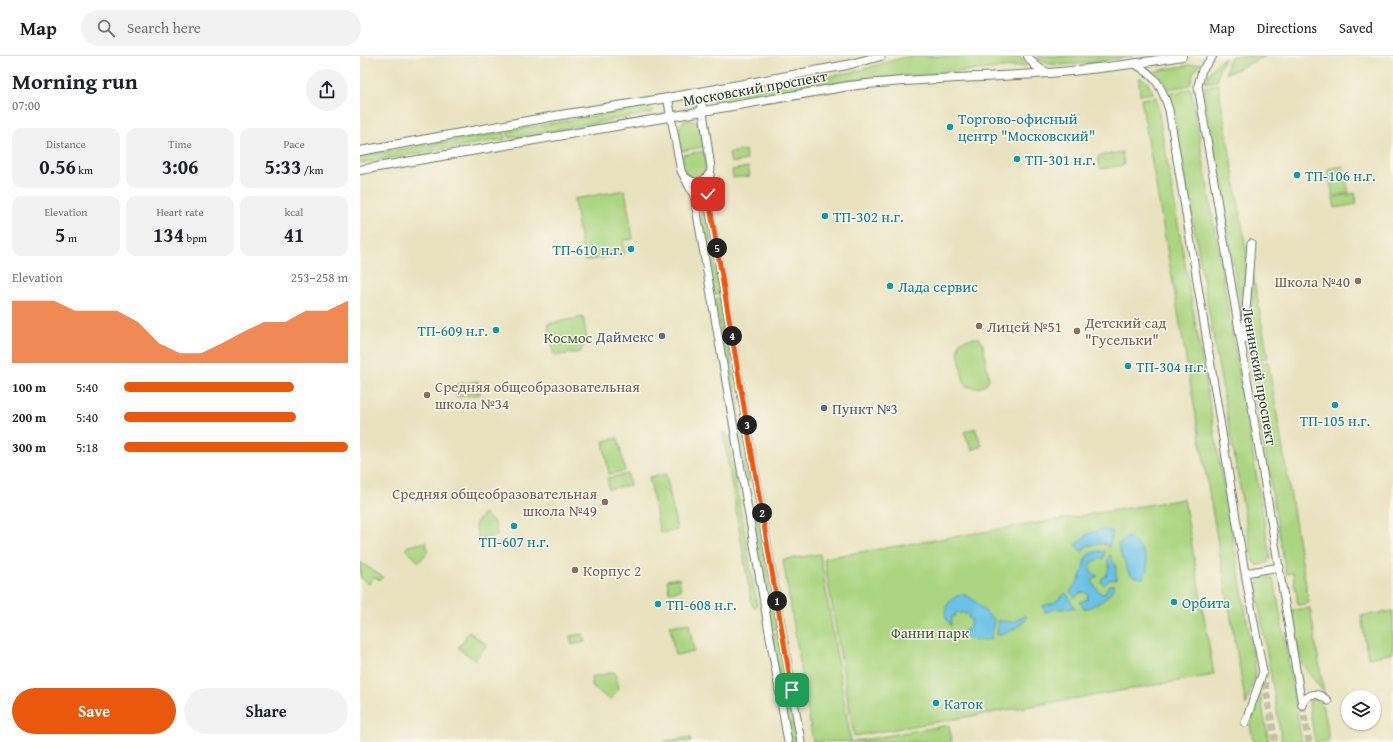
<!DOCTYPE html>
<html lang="en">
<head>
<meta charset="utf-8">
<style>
	body { margin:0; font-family:"Gentium Book Plus",serif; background:#f2f2f2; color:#202124; height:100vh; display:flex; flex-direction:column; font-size:15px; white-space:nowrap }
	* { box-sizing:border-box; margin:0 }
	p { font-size:13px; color:#757577 }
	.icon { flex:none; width:22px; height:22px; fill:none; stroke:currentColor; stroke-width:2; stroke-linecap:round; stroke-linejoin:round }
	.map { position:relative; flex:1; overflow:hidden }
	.drawer { display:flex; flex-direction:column; background:#fff; width:360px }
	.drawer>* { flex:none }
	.tools { position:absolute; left:981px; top:634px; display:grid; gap:8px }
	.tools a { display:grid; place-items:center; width:40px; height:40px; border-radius:50%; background:#fff; box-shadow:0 1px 3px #0004; font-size:20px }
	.pin { position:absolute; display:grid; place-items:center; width:34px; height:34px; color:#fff; margin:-17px; border-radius:8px; box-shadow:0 2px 6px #0006 }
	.km { position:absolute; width:20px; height:20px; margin:-10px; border-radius:50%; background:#222; color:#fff; font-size:11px; line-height:20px; text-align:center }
	.round { display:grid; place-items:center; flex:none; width:42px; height:42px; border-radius:21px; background:#f2f2f2 }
	.overview { display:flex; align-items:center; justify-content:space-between; height:68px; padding:0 12px }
	h1 { font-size:22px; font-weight:700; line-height:30px }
	.metrics { display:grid; grid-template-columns:repeat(3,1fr); gap:6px; height:68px; padding:4px 12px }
	.metrics div { display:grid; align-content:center; border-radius:10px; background:#f2f2f2; text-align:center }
	.metrics b { font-size:20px; font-weight:700 }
	.metrics small { font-size:11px; font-weight:400 }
	.metrics p { font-size:11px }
	.chart { height:112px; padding:8px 12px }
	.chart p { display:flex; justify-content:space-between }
	.chart svg { width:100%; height:72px; margin-top:4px; fill:#ea580c; opacity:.7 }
	.primary-button { display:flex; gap:8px; margin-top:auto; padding:8px 12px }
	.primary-button a { flex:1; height:46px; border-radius:24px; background:#ea580c; color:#fff; font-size:16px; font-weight:700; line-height:46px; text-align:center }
	.primary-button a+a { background:#f2f2f2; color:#202124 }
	ul { padding:0 12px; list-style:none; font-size:13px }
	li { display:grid; grid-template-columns:64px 48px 1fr; align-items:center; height:30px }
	li i { height:10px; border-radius:5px; background:#ea580c }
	header { display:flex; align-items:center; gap:24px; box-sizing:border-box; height:56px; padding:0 20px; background:#fff; border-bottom:1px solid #e0e0e0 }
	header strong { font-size:19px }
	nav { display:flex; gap:22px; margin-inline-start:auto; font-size:14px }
	.search { width:280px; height:36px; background:#f2f2f2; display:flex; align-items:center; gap:10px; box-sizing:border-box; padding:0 14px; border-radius:22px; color:#757577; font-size:15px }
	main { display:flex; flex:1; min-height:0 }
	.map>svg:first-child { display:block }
	.green { fill:#abd580; stroke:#65895a }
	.water { fill:#6ac2e8; stroke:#44808e }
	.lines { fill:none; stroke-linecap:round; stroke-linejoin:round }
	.secondary-tunnel { stroke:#c1c1a3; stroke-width:7; stroke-dasharray:7 3.5; stroke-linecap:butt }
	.secondary-casing { stroke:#667765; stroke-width:9 }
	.primary-casing { stroke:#667765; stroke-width:10 }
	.secondary { stroke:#fff; stroke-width:7 }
	.primary { stroke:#fff; stroke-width:8 }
	.route-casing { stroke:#fff; stroke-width:8 }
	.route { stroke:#ea580c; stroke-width:5 }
	.culture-dot { fill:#0f9aa8; stroke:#fbf7ec; stroke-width:1.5 }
	.education-dot { fill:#8d6e63; stroke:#fbf7ec; stroke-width:1.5 }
	.service-dot { fill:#5c6f8a; stroke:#fbf7ec; stroke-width:1.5 }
	.labels { text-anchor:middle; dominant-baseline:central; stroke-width:3; stroke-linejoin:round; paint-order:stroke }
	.street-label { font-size:15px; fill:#1f3d34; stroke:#fbf7ec }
	.culture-label { font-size:15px; fill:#0d838f; stroke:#fbf7ec; text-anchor:start }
	.education-label { font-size:15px; fill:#785e54; stroke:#fbf7ec; text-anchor:start }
	.service-label { font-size:15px; fill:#4e5e75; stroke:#fbf7ec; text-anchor:end }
	.park-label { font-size:15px; fill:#3b5b43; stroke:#fbf7ec }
</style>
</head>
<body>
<header>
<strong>Map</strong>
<div class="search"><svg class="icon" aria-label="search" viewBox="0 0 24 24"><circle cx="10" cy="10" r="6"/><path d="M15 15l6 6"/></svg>Search here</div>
<nav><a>Map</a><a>Directions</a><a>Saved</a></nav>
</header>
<main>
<section class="drawer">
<div class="overview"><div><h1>Morning run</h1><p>07:00</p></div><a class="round"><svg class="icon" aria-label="share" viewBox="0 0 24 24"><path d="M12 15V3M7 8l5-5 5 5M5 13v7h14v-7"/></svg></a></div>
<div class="metrics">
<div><p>Distance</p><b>0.56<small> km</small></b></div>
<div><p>Time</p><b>3:06</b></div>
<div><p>Pace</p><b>5:33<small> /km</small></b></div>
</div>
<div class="metrics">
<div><p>Elevation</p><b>5<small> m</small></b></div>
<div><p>Heart rate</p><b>134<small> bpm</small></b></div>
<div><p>kcal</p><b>41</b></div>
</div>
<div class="chart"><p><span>Elevation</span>253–258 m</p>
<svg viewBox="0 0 160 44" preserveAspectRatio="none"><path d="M0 44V6L10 6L20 6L30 12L40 12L50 12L60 19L70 32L80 38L90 38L100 32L110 25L120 19L130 19L140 12L150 12L160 6V44z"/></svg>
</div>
<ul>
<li><b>100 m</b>5:40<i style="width:76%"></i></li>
<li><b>200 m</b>5:40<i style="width:77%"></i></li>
<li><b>300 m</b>5:18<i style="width:100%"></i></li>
</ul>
<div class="primary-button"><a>Save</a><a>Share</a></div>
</section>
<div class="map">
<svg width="1033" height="686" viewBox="0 0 1033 686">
	<rect width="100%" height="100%" fill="#fbf7ec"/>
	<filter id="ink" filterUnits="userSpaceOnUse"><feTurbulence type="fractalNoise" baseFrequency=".025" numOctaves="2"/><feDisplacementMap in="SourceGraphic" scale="8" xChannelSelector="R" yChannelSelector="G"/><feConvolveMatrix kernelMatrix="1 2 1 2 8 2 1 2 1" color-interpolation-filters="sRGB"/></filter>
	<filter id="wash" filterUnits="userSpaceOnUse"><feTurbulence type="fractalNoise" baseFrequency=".012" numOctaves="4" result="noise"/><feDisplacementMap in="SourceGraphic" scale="16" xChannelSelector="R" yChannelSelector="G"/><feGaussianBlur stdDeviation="0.9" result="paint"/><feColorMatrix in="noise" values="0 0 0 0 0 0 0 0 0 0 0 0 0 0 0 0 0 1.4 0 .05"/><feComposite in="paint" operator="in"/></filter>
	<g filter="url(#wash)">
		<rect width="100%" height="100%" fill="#e9e2bf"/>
		<path class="green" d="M548,0H660L666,10L494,24L354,47L353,40L493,16Z
			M676,0H773C746,4 717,11 690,8C685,7 679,4 676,0Z
			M874,0H905L866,18L867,7L871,1Z
			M865,2L859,13L857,25L845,27C849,16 855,7 865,2Z
			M841,7L834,16L830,29L808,33L805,26L795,15Z
			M780,21L787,26L794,37L780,39L779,27Z
			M858,28L887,198L883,265L845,43V31Z
			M831,33L910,500L908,506L899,510L893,506L812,46L809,37Z
			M796,41L896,616L886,649L781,43Z
			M286,51L292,53L293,55L291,57L149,82L147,75Z
			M330,64C343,67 342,81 343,91L321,95C320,84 316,74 324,65Z
			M144,76L145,83L0,107V100Z
			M385,94L387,104L371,107L369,97Z
			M344,95C346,107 350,128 329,121L325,115L322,99Z
			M762,96L764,109L740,113L738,100Z
			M983,110L989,137L973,140L968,113Z
			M388,111L390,120L373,122L372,114Z
			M265,134L273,183L263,185L265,198L224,205L214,143Z
			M339,136L342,137L343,139L359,238H354L338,140Z
			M995,137L997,148L975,152L973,142Z
			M893,218L908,302L890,305L888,294Z
			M360,242L391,422L389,425H387L386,423L355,243Z
			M223,261L227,284L220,296L194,300L188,268Z
			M616,282H619L623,288L629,323L626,329C619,332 609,334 604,327C603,319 595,292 600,286C604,283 611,282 616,282Z
			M908,306L949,547L938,549L933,517L926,518L890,308Z
			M118,325L120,338L97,341L95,329Z
			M615,372L622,390L612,394L604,376Z
			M364,376L367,377L397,549L395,551L392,550L363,378Z
			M258,382L265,415L249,418L243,385Z
			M268,418L270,429L249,433L247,422Z
			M306,418L317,474L300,477L289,421Z
			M824,443L854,619L494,680L464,502Z
			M392,454H395L397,457L417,573L412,574Z
			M124,458L135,467L137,480L118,483L115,468Z
			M66,486L68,495L59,506L45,493L48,490Z
			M460,498L491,686L589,669L592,686H453L423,504Z
			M0,506L23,521L20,524L14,521L9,528L0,521Z
			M904,521L912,523L915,528L942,686H922L896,532L899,525Z
			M319,522L321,534L309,536L307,524Z
			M950,552L964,637L941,607L932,554Z
			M1033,555V597L1008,602L1001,560Z
			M329,567L334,596L315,599L310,570Z
			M109,576L127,589L115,604L98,592Z
			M418,577L436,686H431L412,578Z
			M223,578L225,586L212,589L210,580Z
			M255,616L258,633L251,644L233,632L231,621Z
			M900,637L909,686H893L890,668Z
			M957,642C967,653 967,672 969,686H955L949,651L950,644Z
			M330,681L331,686H303Z"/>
		<path class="water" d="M740,474L753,475L749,491L743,487L726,490L722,496L715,489L728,478Z
			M767,481C781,489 794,506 783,522C768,521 768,516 764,504C761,498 759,494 758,488Z
			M739,495L745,496L743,503C729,503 724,515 738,520L734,522L732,526L740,537L744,538L749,529H754C750,543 737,549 724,553L720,546L726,544L728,542V538L724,536L720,537L715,541L710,536C713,531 719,525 721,519C726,506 721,499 739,495Z
			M750,499L756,511V524C750,522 748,525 744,529L741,526L742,522L746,520L749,511V507L747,505Z
			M706,537L715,552L695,553L685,556L683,550L694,547Z
			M602,538C616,541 622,556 634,563L631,583C618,585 607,585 597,577L598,575L601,577L603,575H607V572L611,570L610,567L612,564L608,562L609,559L607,557L605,558L602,556L600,558L598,556H596L595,560H592V564L590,567L592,569L591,570C579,557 587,543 602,538Z
			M665,559L667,563C659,570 647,579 637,579L638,565L653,566Z"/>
	</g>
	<g filter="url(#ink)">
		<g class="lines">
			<path class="secondary-tunnel" d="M903,616L915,686
				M942,649L949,686"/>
			<defs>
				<path id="secondary" d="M853,0L842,14L838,30L942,649
					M775,8C796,20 802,31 809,54L885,517L903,616L885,667
					M343,56L351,112L347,138L441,686
					M311,61L321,115L334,140L428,686
					M325,121C335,128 341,129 349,118
					M334,140L335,135L339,132L345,134L347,138
					M884,283L891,187
					M885,517L920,511
					M942,649C948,635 958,636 968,645"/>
				<path id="primary" d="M668,0C672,8 677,12 686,16
					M339,37L343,56
					M308,42L311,61
					M0,95L201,59L308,42L487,9L521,0
					M0,114L489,30C555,22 623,22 689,17C734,13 778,8 822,0"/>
			</defs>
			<use href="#secondary" class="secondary-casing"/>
			<use href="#primary" class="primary-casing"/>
			<use href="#secondary" class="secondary"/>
			<use href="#primary" class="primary"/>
		</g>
	</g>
	<g class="lines" filter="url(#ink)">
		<defs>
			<path id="route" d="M348,138L432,634"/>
		</defs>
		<use href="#route" class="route-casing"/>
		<use href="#route" class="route"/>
	</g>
	<g class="culture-dot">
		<circle cx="590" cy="71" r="4"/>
		<circle cx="657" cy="103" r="4"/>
		<circle cx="937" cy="119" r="4"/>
		<circle cx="465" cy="160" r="4"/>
		<circle cx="271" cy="193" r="4"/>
		<circle cx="530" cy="230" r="4"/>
		<circle cx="136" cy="274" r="4"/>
		<circle cx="768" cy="310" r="4"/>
		<circle cx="975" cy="349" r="4"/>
		<circle cx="154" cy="470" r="4"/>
		<circle cx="814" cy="546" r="4"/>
		<circle cx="298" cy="548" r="4"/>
		<circle cx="576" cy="647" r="4"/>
	</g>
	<g class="education-dot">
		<circle cx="998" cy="225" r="4"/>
		<circle cx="619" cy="270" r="4"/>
		<circle cx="717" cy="275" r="4"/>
		<circle cx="67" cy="339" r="4"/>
		<circle cx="245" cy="446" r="4"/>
		<circle cx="215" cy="514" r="4"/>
	</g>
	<g class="service-dot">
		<circle cx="302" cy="280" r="4"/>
		<circle cx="464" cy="352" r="4"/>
	</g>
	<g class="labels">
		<g class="street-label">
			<text transform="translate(395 32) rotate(-10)">Московский проспект</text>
			<text transform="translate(900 320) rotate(80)">Ленинский проспект</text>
		</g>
		<g class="culture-label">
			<text x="598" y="62">Торгово-офисный<tspan x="598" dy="17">центр "Московский"</tspan></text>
			<text x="665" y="103">ТП-301 н.г.</text>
			<text x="945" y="119">ТП-106 н.г.</text>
			<text x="473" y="160">ТП-302 н.г.</text>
			<text x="263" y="193" text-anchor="end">ТП-610 н.г.</text>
			<text x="538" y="230">Лада сервис</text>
			<text x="128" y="274" text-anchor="end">ТП-609 н.г.</text>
			<text x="776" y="310">ТП-304 н.г.</text>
			<text x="975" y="364" text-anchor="middle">ТП-105 н.г.</text>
			<text x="154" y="485" text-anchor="middle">ТП-607 н.г.</text>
			<text x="822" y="546">Орбита</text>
			<text x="306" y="548">ТП-608 н.г.</text>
			<text x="584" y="647">Каток</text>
		</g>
		<g class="education-label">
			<text x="990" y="225" text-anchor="end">Школа №40</text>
			<text x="725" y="266">Детский сад<tspan x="725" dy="17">"Гусельки"</tspan></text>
			<text x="627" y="270">Лицей №51</text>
			<text x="75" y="330">Средняя общеобразовательная<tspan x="75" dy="17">школа №34</tspan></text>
			<text x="237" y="437" text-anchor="end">Средняя общеобразовательная<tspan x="237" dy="17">школа №49</tspan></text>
			<text x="223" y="514">Корпус 2</text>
		</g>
		<g class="service-label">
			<text x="294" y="280">Даймекс</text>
			<text x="472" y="352" text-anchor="start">Пункт №3</text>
		</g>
		<g class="park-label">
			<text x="208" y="281">Космос</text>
			<text x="570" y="576">Фанни парк</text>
		</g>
	</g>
</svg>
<div class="tools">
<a><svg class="icon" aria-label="layers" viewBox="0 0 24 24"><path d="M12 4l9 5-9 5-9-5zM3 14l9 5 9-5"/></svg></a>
</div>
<div class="pin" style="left:432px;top:634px;background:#1e9e55"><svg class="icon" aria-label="arrive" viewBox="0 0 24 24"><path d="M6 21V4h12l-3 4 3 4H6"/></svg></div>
<div class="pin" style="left:348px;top:138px;background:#d93025"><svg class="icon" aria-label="check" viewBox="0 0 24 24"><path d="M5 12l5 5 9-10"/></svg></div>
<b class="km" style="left:417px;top:545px">1</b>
<b class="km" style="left:402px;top:457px">2</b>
<b class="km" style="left:387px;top:369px">3</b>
<b class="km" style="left:372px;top:280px">4</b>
<b class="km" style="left:357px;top:192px">5</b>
</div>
</main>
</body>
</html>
